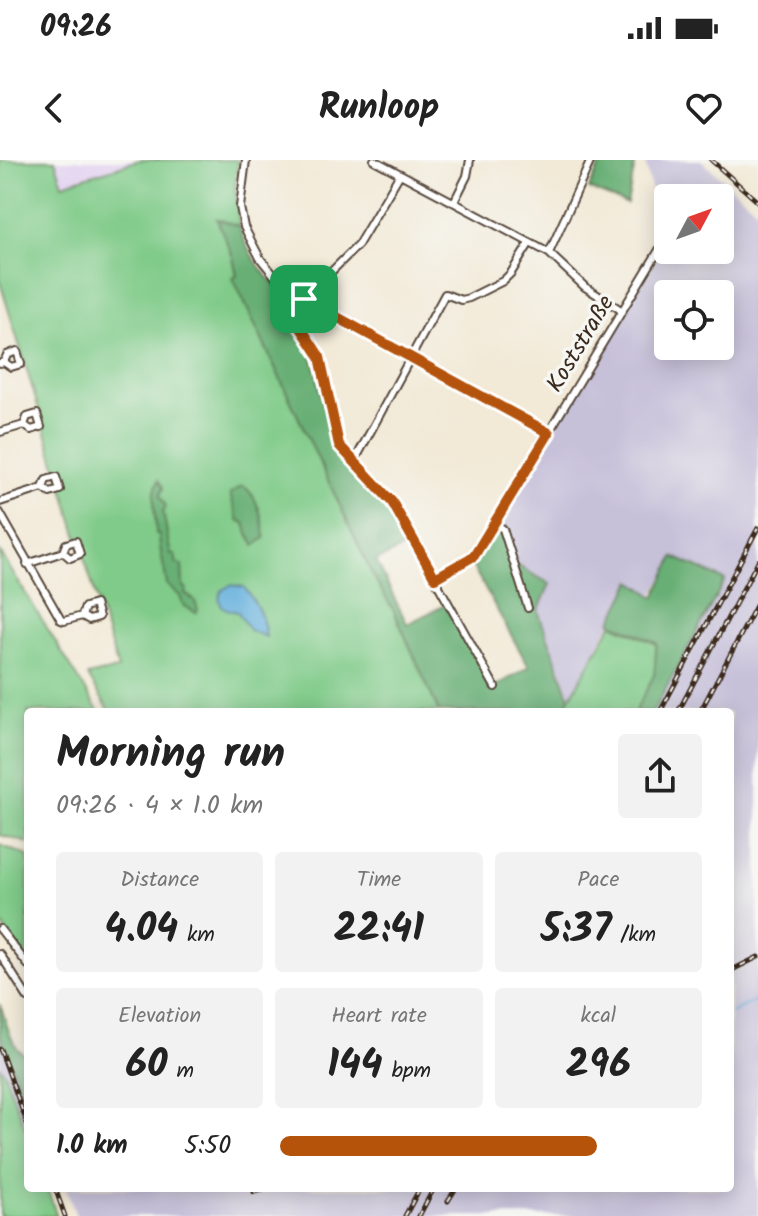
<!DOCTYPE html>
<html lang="en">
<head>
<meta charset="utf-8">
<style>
	body { margin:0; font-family:Kalam,sans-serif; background:#f2f2f2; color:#222; height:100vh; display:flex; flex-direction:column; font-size:30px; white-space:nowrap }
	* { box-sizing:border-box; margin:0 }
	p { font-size:26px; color:#767676 }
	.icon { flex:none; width:44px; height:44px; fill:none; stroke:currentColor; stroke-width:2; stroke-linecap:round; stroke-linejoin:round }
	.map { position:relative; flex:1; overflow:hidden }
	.sheet { position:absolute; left:24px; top:548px; width:710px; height:484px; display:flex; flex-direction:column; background:#fff; border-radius:8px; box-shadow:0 4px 20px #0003 }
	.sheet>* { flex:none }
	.needle { width:52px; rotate:49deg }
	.controls { position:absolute; left:654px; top:24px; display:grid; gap:16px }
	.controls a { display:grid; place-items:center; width:80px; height:80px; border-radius:8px; background:#fff; box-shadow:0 4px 20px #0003; font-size:40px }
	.pin { position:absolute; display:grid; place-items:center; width:68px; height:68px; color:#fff; margin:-34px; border-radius:16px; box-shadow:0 4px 12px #0006 }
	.round { display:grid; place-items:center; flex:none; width:84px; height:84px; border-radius:8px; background:#f2f2f2 }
	.head { display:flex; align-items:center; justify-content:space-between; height:136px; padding:0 32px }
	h1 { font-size:44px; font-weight:600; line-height:60px }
	.metrics { display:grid; grid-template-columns:repeat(3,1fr); gap:12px; height:136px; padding:8px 32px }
	.metrics div { display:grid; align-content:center; border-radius:8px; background:#f2f2f2; text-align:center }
	.metrics b { font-size:40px; font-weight:600 }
	.metrics small { font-size:22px; font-weight:400 }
	.metrics p { font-size:22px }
	ul { padding:0 32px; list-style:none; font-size:26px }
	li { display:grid; grid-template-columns:128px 96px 1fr; align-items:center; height:60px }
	li i { height:20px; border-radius:10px; background:#b45309 }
	.status { display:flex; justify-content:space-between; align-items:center; height:56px; padding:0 40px; background:#fff; direction:ltr }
	.status svg { height:22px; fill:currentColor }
	header { display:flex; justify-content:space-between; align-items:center; height:104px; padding:0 32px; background:#fff; font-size:36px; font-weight:600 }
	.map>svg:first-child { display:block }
	.built { fill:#e4d3f1 }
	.industrial { fill:#c6c0d9; fill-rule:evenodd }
	.green { fill:#80cb89; stroke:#5e7a54; stroke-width:2 }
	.forest { fill:#68af75; stroke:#526c4a; stroke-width:2 }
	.water { fill:#65b0dd; stroke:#506d7e; stroke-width:2 }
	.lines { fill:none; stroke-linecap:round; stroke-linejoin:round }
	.stream { stroke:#65b0dd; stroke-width:2 }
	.minor-casing { stroke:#56473a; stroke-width:10 }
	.minor { stroke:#fff; stroke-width:6 }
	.rail-casing { stroke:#3b2a1e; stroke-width:5 }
	.rail { stroke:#f6f6f2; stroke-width:2; stroke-dasharray:6; stroke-linecap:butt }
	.route-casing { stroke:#fff; stroke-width:16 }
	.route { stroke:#b45309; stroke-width:10 }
	.labels { text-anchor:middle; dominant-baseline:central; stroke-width:7; stroke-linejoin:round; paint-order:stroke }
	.street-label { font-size:24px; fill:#3b2a1e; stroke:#f6f6f2 }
</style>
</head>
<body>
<div class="status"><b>09:26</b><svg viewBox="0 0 49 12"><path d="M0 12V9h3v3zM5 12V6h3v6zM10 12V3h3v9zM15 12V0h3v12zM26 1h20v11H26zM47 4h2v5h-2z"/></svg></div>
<header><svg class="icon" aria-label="back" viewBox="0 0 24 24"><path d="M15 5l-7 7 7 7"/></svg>Runloop<svg class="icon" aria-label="heart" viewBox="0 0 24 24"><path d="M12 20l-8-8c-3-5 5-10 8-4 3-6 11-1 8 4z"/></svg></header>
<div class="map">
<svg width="758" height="1056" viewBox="0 0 758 1056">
	<rect width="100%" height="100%" fill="#f6f6f2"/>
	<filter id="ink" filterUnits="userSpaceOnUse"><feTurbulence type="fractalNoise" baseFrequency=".0125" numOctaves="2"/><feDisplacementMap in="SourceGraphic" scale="16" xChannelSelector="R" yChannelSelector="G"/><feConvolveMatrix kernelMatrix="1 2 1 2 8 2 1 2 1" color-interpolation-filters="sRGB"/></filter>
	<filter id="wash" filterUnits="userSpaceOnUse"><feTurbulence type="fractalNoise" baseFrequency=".006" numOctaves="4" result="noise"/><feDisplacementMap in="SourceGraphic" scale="32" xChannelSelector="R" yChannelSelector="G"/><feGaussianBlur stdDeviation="1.8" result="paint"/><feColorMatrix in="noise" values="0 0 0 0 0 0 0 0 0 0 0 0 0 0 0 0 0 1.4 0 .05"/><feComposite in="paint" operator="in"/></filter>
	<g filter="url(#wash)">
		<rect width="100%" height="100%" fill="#f2e9d6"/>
		<path class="built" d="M55,0H139L62,25Z"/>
		<path class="industrial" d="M644,0H701L758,51V1056H76L66,1028H730V552H654L725,420L675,397L653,435L632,422L571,537L538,451L494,363L554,271L665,84ZM668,38H720V90H668ZM668,134H720V186H668Z
			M0,874L28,950V976L4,910L0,907Z"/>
		<path class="green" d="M0,0H55L63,24L139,0H238L235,27L239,66L217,59L233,97L237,116L233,118L373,416L394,451L439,552H110L88,516L118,509L0,122Z
			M0,392L99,552H28V683L0,675Z
			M612,464L656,484L655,515L635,552H562Z
			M0,685L28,696V801L0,763Z
			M0,907L3,910L28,976V1028H47L57,1056H0Z"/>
		<path class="forest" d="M602,0H636L627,44L589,29Z
			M217,59L239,66C249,99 267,119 294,141L291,160L306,181L314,201L332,284L388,343L411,384L376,401L407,464L445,445L481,509L489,530L529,507L469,400L494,363L503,369L513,403L550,424L538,451L570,538L562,552H439L394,451L373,416L233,118L237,116L233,97Z
			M159,320L163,327L160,336L166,346L163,353C167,367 167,380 171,394L175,395L177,404L182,405L183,426L187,429L185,433L195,441L198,450L196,453L183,445L180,436L167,425C165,409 159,391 159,374H156C156,354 150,338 159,320Z
			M242,326C257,332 264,363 265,378L255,385L248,374L245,363L238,360L230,334Z
			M674,397L725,420L653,552H635L654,515L657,483L611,462L632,421L655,437Z
			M0,844C6,860 11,890 28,897V950L0,874Z"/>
		<path class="water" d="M231,425L244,427C256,443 264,457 266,477L249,470L238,452C225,450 214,445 222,430Z"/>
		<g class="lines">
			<path class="stream" d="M731,853L758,839"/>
		</g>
	</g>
	<g filter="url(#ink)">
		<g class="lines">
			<defs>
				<path id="minor" d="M246,0L240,47L244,67L260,98L282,125L409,198L549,273
					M374,0L549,93L585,127L621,150
					M400,14L358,85L304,139L297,157L299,165L315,188L322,205L339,285L392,342L495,527
					M454,42L467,16L470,0
					M549,93L591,0
					M0,203L4,202L7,195L17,191L21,204L11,207L4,202
					M0,272L24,265L27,257L37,254L41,267L31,270L24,265
					M354,302L445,134L461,140L469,138L503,121L511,113L529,84
					M0,342L43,328L46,320L56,317L60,330L50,333L43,328
					M0,353L61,460L64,461L82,456L89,460L99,457L95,444L85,447L82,456
					M494,363L503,369L528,448
					M27,404L63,392L70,398L80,394L76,381L66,384L63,392
					M435,418L474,396L668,75
					M0,769L28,805
					M0,794L28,838"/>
			</defs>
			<use href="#minor" class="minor-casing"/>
			<use href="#minor" class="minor"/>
			<defs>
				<path id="rail" d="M711,0L758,42
					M660,552L758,368
					M678,552L758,401
					M700,552L758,442
					M730,811L758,797
					M0,889L28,966
					M55,1028L65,1056
					M254,1032L268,1028
					M448,1041L456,1028
					M405,1056L420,1028
					M419,1056L434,1028"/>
			</defs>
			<use href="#rail" class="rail-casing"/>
			<use href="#rail" class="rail"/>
		</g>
	</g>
	<g class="lines" filter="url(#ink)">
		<defs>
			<path id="route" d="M304,139L549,273L474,396L435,418L392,342L339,285L320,197L299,165L297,157Z"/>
		</defs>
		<use href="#route" class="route-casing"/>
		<use href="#route" class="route"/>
	</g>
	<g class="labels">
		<g class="street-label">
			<text transform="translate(581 184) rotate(-59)">Koststraße</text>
		</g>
	</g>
</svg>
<div class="controls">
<a><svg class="needle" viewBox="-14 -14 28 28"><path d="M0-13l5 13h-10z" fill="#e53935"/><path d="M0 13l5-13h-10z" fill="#767676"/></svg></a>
<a><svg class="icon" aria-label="locate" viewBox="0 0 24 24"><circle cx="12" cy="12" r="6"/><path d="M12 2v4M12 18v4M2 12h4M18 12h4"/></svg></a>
</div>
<div class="pin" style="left:304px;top:139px;background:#1e9e55"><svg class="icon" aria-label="arrive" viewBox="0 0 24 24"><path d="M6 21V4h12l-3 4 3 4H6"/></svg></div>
<section class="sheet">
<div class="head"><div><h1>Morning run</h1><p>09:26 · 4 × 1.0 km</p></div><a class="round"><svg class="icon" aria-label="share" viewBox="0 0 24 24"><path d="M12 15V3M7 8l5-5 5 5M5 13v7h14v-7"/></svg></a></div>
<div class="metrics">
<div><p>Distance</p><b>4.04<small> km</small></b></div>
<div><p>Time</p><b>22:41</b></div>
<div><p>Pace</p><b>5:37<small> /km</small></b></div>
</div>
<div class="metrics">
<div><p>Elevation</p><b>60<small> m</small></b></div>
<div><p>Heart rate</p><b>144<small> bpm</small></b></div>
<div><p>kcal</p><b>296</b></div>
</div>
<ul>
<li><b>1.0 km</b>5:50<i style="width:75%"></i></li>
</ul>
</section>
</div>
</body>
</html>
